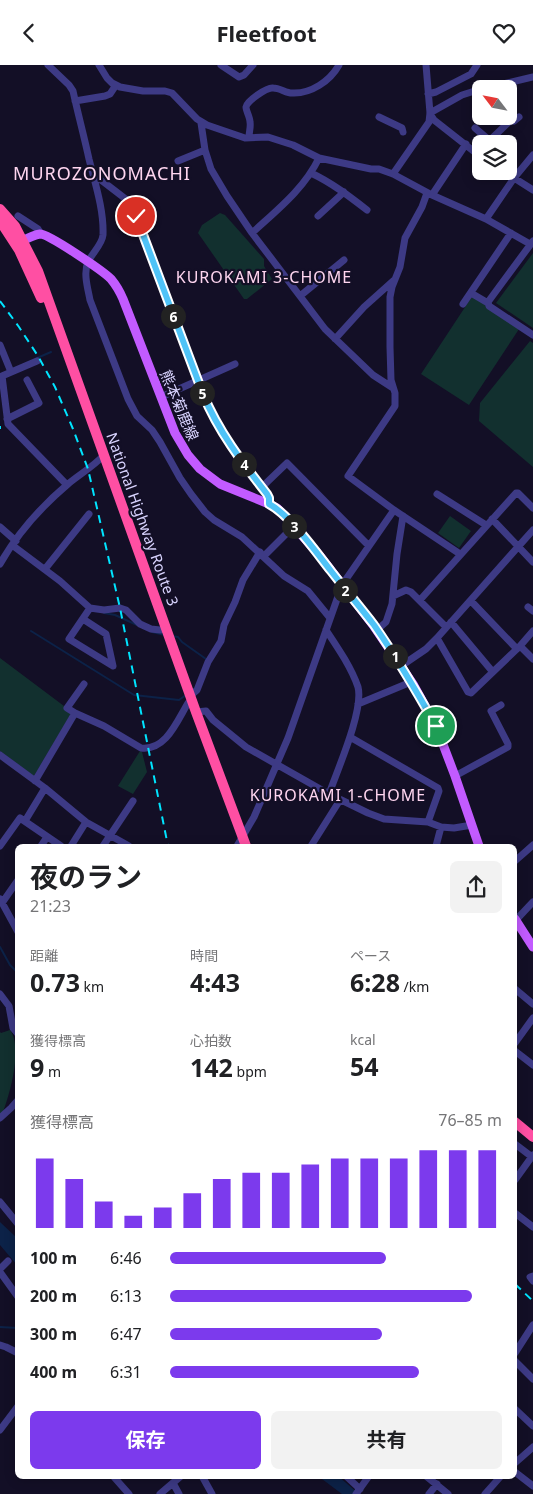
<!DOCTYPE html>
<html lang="ja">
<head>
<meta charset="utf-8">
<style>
	body { margin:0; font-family:"Noto Sans","Noto Sans JP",sans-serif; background:#f2f2f2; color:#202124; height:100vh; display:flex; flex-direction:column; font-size:19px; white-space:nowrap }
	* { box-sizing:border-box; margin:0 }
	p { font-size:16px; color:#757577 }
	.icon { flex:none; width:28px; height:28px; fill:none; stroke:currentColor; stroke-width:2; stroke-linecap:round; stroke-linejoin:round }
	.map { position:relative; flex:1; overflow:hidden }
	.side { position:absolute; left:15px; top:779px; width:502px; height:635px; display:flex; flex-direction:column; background:#fff; border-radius:8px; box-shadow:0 2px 12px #0003 }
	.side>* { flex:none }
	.needle { width:32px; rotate:302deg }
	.buttons { position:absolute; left:472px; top:15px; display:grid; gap:10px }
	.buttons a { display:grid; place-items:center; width:45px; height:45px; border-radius:8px; background:#fff; box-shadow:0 2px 12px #0003; font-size:25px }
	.pin { position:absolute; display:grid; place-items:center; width:42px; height:42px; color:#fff; margin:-21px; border:2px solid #fff; border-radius:50%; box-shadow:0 1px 5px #0007 }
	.km { position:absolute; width:25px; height:25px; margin:-12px; border-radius:50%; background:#222; color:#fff; font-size:14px; line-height:25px; text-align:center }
	.round { display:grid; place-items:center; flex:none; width:52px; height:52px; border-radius:8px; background:#f2f2f2 }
	.overview { display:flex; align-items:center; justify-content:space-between; height:85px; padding:0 15px }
	h1 { font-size:28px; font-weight:700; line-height:38px }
	.stats { display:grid; grid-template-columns:repeat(3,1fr); gap:8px; height:85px; padding:5px 15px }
	.stats div { display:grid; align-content:center }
	.stats b { font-size:25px; font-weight:700 }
	.stats small { font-size:14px; font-weight:400 }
	.stats p { font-size:14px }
	.chart { height:140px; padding:10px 15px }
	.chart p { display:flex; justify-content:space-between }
	.chart svg { width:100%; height:90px; margin-top:5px; stroke:#7c3aed; stroke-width:6 }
	.cta { display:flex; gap:10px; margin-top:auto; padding:10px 15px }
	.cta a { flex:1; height:58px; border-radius:8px; background:#7c3aed; color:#fff; font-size:20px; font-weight:700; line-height:58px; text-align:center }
	.cta a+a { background:#f2f2f2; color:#202124 }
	ul { padding:0 15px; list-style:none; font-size:16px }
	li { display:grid; grid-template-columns:80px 60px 1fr; align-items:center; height:38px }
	li i { height:12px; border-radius:6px; background:#7c3aed }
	header { display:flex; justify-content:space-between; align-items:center; height:65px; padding:0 15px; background:#fff; font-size:22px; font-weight:700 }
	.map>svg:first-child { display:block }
	.green { fill:#12302f }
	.water { fill:#0c2248 }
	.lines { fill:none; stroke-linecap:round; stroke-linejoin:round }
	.stream { stroke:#0c2248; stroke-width:2 }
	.minor { stroke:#3d3a85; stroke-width:7 }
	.major { stroke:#c25bff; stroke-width:9 }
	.highway { stroke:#ff4fa3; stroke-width:10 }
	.rail { stroke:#00e5ff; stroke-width:2; stroke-dasharray:8 6; stroke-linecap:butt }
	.route-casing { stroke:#fff; stroke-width:10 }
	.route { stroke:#4fc3f7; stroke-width:6 }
	.labels { text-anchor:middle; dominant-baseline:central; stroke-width:4.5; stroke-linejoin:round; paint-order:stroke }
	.street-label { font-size:15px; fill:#d9d4ff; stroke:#130f26 }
	.neighbourhood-label { font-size:16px; letter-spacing:1px; fill:#ffd6f0; stroke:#130f26 }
	.quarter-label { font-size:18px; letter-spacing:1px; fill:#ffd6f0; stroke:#130f26 }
</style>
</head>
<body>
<header><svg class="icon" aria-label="back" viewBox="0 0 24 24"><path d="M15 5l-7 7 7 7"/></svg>Fleetfoot<svg class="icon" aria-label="heart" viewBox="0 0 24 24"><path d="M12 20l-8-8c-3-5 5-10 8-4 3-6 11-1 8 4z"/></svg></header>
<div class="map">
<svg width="533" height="1429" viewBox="0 0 533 1429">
	<rect width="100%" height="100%" fill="#130f26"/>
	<path class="green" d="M220,148L225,150L264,194V201L272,214L247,234H244L198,168L202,160Z
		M533,188V263L496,238Z
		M473,230L521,261L469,340L421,309Z
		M530,276L533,278V402L479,356L480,338Z
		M450,451L471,466L459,483L438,468Z
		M0,593L72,647L34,711L0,686Z
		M140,686L142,687L147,707L133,729L118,721Z
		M10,965C23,982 10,1029 3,1047L0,1050V967L1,968Z"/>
	<path class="water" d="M0,1157L17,1173V1200L0,1180Z
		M318,1411H338L359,1429H342Z"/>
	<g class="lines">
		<path class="stream" d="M37,293L51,287
			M104,548L115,550L137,560
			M31,566L134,630L179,635L186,630
			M152,567L165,570
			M172,571L178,572L182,577L206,594
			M0,882L10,900L18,908
			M0,1262L18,1263"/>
		<path class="minor" d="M48,0L69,20L73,26C78,49 84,71 89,94C95,118 104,145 103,170C102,180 92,188 88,197C83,208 88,224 90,235L128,334L137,351L152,365L160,377L180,413L191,429L205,447L214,455L242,472L284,511L308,526L330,553
			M99,0L107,13L112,18L120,22L143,26H165L172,28L197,54L207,60L245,73L268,72L293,80L319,93L371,104H379L393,109L432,130L486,154L530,179
			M221,0L239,12L244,10L253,0
			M482,24L533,12
			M428,29L436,27L471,9L477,0
			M75,36L105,31L110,29L116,20
			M430,48L462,30L481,24
			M430,49L434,55L481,92
			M379,52L402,63L403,67
			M201,58L205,85L211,104L227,131L252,168L325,264L373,310L393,323
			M475,63L489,75
			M249,72C249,67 251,62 250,57C250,52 246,46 246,42C247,36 267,22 273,23C280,23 286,28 292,28C311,29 330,16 339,0
			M486,79L512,54L514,56L519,52
			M178,96L205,85
			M503,106L533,125
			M311,108C332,118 349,131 367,145
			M393,109L429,57L430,48L426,0
			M95,115L99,114L101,115L127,135L139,157L207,340C223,372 245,400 267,429L269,433V439
			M427,128L422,142L405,173L400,202L392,222L390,232V282L391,315L395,328V341L348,411L394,445L460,489
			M432,130L466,79
			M18,151L38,164L41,169
			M318,151L344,127
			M486,154L514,113L533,90
			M252,168C277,145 304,124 319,93
			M533,176L488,237L489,241L533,270
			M471,228L488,238
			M300,231L344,195
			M463,239L511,168
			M335,274L364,242L393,216
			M0,280L11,307
			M37,296L2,311L8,359L67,420
			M161,332L235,299
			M7,354L39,338L27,315
			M262,422L287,398L369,481
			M437,429L486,460
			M492,454L533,497
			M0,462L16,476
			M12,480L60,516L90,543L104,545L120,543L126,545L140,559L151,564L160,565
			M264,491L294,461
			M0,499C17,469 42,441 68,419C80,409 94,401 104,390
			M45,504L89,449
			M393,531L406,525L411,527L446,562
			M420,535L516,428H518L533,443
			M471,536L517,584
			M528,542L533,546
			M83,554L106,569L113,601L69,574L90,543
			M451,557L492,606
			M326,565C338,583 351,602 358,622C364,645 337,706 329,729
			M377,565L386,557L392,539L397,489L403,451
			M437,573L468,627L471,628L520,581L533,566
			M520,581L533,594
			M401,601L426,584L437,573L533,465
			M190,631L197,625L208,597L221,576L224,560L235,537L243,515L260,487
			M358,639L411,617
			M196,647L206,646L213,655L246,682L329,729L368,748L384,754L428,757L441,762L454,763L472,760
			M75,648L67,643L84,619
			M350,672L438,723L439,726L428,757
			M0,690L45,723L86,757L129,781
			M455,711L508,682V679L491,646L501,640
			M35,716L75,648L104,661L141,683C166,686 177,656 188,638
			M25,756L45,723
			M0,781L20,753L61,781
			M41,781L47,772
			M71,781L86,757
			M103,781L133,736
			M237,781L254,752L288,673L342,520L394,445
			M311,781L340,735
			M436,781L441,762
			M515,796L533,780
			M0,834L18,867
			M2,838L18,815
			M516,855L533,837
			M515,924L533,939
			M0,929L9,941L13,963L18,969
			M515,978L533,953
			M515,986L533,1000
			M0,1053L11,1043L18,1035
			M515,1079L532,1092
			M515,1115L533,1090
			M0,1137L18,1159
			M515,1148L533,1162
			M0,1204L8,1196
			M0,1207L18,1232
			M533,1211L530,1212L533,1216
			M0,1280L6,1282L18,1288
			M515,1288L533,1260
			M515,1296L533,1314
			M515,1344L533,1361
			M0,1365L18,1341
			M515,1398L533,1382
			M515,1407L533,1421
			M113,1411L129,1429
			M202,1411L212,1429
			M346,1411L360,1424
			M426,1411L448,1429
			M173,1418L179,1429
			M160,1429L181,1411
			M356,1429L369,1411
			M429,1429L437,1419
			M485,1429L501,1411"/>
		<path class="major" d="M18,178C24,175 33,170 40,169C49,169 103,206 111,214C116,220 120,227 123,234L175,368L188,390L200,404L220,419L269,439L277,443L285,451L320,491L373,560L413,619L436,661L455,711L479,781
			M515,854L533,882"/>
		<path class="highway" d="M0,144L15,161L38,206L196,647L246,781
			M0,156L19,185L41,233
			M515,1057L533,1072"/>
		<path class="rail" d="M0,236L19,262L38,291L55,322L73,364L88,404L120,543L168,781
			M0,361V364
			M515,1219L533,1236"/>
	</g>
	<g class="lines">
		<defs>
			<path id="route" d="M136,151L203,329C218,366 242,397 267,429L269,433V439C290,450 316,487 331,506C345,524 360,542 374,560C397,593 417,627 436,661"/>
		</defs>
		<use href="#route" class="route-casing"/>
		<use href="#route" class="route"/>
	</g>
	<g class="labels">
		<g class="street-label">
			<text transform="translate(180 340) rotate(67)">熊本菊鹿線</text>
			<text transform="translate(143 454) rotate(70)">National Highway Route 3</text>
		</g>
		<g class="neighbourhood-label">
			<text x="264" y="212">KUROKAMI 3-CHOME</text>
			<text x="338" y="730">KUROKAMI 1-CHOME</text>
		</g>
		<g class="quarter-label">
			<text x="102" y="108">MUROZONOMACHI</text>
		</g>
	</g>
</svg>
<div class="buttons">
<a><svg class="needle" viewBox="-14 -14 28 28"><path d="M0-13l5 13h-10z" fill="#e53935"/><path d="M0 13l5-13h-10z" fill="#757577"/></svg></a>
<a><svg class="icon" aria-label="layers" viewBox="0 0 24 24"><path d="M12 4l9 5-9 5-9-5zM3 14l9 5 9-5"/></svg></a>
</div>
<div class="pin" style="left:436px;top:661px;background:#1e9e55"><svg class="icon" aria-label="arrive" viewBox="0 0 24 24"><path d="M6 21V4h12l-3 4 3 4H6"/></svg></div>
<div class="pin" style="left:136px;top:151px;background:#d93025"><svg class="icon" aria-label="check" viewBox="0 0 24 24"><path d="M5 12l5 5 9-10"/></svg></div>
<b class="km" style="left:395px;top:591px">1</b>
<b class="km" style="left:345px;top:525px">2</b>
<b class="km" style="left:294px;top:461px">3</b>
<b class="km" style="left:244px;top:399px">4</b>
<b class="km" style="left:202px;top:328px">5</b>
<b class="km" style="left:173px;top:251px">6</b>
<section class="side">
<div class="overview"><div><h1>夜のラン</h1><p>21:23</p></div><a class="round"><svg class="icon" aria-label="share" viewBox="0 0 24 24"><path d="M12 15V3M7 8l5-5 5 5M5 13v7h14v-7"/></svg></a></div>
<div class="stats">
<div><p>距離</p><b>0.73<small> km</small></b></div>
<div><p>時間</p><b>4:43</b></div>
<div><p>ペース</p><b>6:28<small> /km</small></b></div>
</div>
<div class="stats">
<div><p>獲得標高</p><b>9<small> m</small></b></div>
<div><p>心拍数</p><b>142<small> bpm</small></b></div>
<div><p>kcal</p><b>54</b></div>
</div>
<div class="chart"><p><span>獲得標高</span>76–85 m</p>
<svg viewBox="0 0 160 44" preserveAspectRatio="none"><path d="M5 44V10M15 44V20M25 44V31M35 44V38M45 44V34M55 44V27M65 44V20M75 44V17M85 44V17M95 44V13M105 44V10M115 44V10M125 44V10M135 44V6M145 44V6M155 44V6"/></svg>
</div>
<ul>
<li><b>100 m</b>6:46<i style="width:65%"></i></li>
<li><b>200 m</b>6:13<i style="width:91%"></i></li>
<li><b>300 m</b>6:47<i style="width:64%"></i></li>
<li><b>400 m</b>6:31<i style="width:75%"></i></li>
</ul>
<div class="cta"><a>保存</a><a>共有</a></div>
</section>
</div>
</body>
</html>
